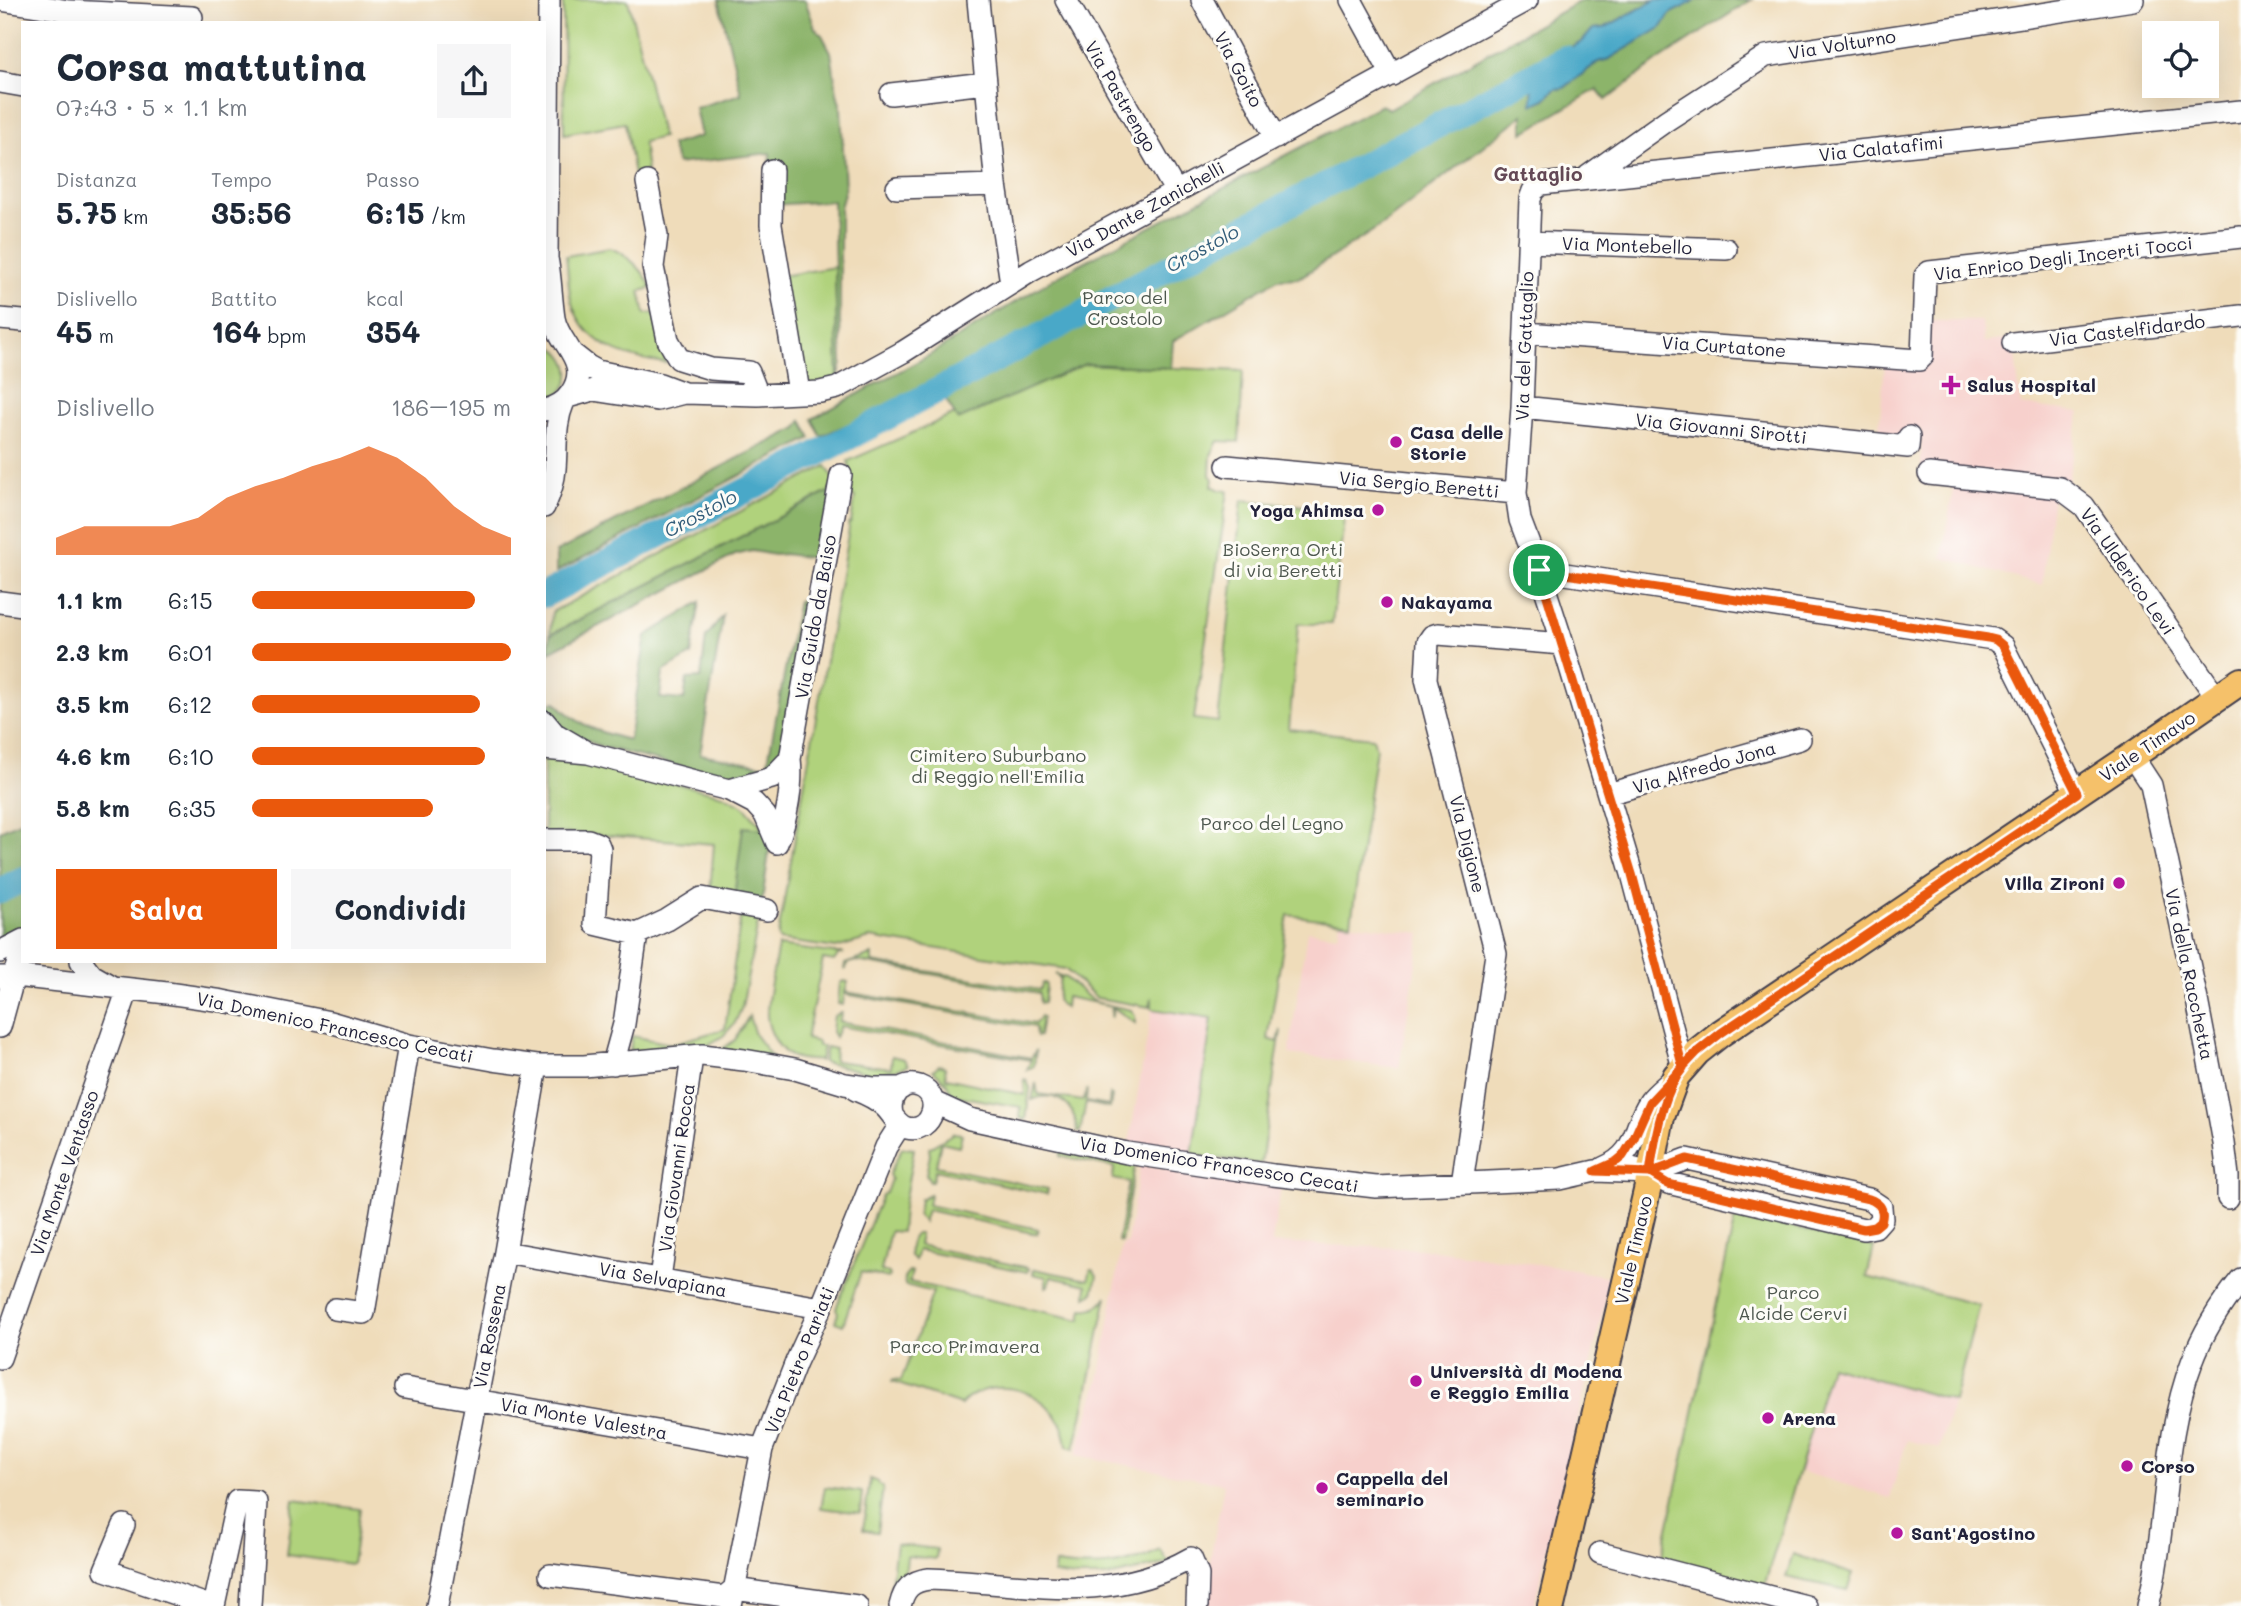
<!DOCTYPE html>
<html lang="it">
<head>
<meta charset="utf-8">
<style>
	body { margin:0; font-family:Mali,sans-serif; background:#f6f6f7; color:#1f2937; height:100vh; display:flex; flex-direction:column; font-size:26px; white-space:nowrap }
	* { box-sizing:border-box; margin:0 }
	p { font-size:23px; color:#747a83 }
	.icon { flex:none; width:38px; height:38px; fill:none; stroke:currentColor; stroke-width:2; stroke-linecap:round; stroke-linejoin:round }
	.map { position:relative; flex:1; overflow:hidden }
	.sheet { position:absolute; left:21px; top:21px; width:525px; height:942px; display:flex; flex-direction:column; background:#fff; border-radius:0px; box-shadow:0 7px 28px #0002 }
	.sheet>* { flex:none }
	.tools { position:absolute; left:2142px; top:21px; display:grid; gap:14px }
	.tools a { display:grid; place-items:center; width:77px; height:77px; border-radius:0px; background:#fff; box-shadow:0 7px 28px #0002; font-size:35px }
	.pin { position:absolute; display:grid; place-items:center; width:60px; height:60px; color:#fff; margin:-30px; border:4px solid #fff; border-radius:50%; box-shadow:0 2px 7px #0007 }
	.round { display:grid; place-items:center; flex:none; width:74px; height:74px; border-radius:0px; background:#f6f6f7 }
	.summary { display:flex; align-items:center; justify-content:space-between; height:119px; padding:0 35px }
	h1 { font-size:38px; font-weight:700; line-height:52px }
	.figures { display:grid; grid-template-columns:repeat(3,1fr); gap:10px; height:119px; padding:7px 35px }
	.figures div { display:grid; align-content:center }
	.figures b { font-size:30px; font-weight:700 }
	.figures small { font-size:19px; font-weight:400 }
	.figures p { font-size:19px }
	.chart { height:196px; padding:14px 35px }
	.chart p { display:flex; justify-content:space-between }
	.chart svg { width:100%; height:126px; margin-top:7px; fill:#ea580c; opacity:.7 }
	.action { display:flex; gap:14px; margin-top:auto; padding:14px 35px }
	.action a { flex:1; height:80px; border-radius:0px; background:#ea580c; color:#fff; font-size:28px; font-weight:700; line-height:80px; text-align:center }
	.action a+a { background:#f6f6f7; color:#1f2937 }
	ul { padding:0 35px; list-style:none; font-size:23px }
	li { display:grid; grid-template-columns:112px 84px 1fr; align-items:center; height:52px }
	li i { height:18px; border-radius:9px; background:#ea580c }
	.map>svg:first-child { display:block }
	.built { fill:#f7d0cc }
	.green { fill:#b0d27b; stroke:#697a5b; stroke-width:2 }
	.forest { fill:#8cb46b; stroke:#576b53; stroke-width:2 }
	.water { fill:#49a8c8; stroke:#366582; stroke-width:2 }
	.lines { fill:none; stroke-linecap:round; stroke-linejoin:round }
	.river { stroke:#49a8c8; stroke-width:26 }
	.minor-casing { stroke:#413e4e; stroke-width:24 }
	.major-casing { stroke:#413e4e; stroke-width:30 }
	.minor { stroke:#fff; stroke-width:21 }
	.major { stroke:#f5c16b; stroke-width:26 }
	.route-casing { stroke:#fff; stroke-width:14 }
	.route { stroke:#ea580c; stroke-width:9 }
	.poi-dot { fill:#b5179e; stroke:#fdfcf7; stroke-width:2.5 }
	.labels { text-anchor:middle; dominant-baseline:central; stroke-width:6; stroke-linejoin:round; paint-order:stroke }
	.street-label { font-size:18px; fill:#22223b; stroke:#fdfcf7 }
	.park-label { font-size:18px; fill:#4d574e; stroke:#fdfcf7 }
	.poi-label { font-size:18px; font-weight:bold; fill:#22223b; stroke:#fdfcf7; text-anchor:start }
	.neighbourhood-label { font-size:19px; font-weight:bold; fill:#634855; stroke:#fdfcf7 }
	.water-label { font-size:19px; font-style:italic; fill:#345e7a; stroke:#fdfcf7 }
</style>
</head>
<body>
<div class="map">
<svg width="2241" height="1606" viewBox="0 0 2241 1606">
	<rect width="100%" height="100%" fill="#fdfcf7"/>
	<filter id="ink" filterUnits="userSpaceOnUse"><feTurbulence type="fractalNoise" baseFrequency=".0143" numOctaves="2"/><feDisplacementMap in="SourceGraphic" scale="14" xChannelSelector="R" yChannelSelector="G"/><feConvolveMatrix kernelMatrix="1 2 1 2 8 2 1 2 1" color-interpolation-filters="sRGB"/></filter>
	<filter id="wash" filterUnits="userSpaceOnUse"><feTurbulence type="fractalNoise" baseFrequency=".00686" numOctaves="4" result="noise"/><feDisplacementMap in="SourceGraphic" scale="28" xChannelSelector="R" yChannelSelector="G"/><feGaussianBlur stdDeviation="1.57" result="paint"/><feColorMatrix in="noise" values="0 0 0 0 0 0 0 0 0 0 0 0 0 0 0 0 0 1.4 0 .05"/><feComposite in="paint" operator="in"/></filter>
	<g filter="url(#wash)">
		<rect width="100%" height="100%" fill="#efdcba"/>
		<path class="built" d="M1930,321H1982L1984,342L2013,339L2021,405L2080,412L2067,487L1921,466V430L1908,428L1897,443L1878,441L1885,362L1927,365Z
			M1954,482L2053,495L2042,585L1942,558Z
			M1340,922L1421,933L1399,1068L1289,1054L1307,931L1338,935Z
			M1152,1009L1212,1018L1192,1155L1129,1144Z
			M1140,1165L1281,1187L1272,1243L1428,1249L1558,1267L1611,1277L1534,1606H1207L1209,1597L1204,1594L1224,1484L1076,1455L1100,1375L1122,1245L1127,1242Z
			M1830,1366L1954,1401L1939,1449L1907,1440L1890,1498L1799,1471Z"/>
		<path class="green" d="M563,0H628L662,137L643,142L647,171L634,175L625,123L564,134Z
			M610,248C629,255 644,271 652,288L640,291L645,314L656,313L666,363C624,358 583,345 571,300C568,286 568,270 566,256Z
			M835,267L838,378L799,392L780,276Z
			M544,343C566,349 579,376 560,393C557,397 549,399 544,401Z
			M1085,364L1243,371L1239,442L1218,441L1211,455L1210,475L1213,479L1212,486L1220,490L1228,491L1194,719L1218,722L1242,500L1345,510L1332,624H1298L1289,729L1373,738L1376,748L1351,923L1288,915L1268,1039L1278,1042L1281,1030L1261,1164L1192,1155L1212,1018L1152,1009V997L1150,1007L1097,998L1065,969L870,938L836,948L779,940L778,935L849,529L848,524L851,523L855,497L851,496V476L848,461L955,414L959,419Z
			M826,466L833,477L834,489L550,635L552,612Z
			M544,756L570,758L723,795L744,806L764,829L734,897L710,892L714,844L586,834L544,833Z
			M741,915L759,917L742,1007L735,1023L723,1036L701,1049L630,1051L632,1036L671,1044L725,1029Z
			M778,946L833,953H844L838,955L834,961L823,959L806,1039L818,1042V1046H823L820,1061C811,1060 800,1060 793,1057C779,1052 768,1030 767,1016C766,1000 775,964 778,946Z
			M872,955V962L1040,990L1043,983H1045L1046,986L1044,1002L1040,1003L1039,993L856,961L847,964L846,969H844L845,964Z
			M1055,974L1066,978L1094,1002L1131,1010L1135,1015V1023L1114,1008L1111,1018L1112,1006L1066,997L1065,1007L1060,1004L1057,1000L1060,978Z
			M844,981L848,982L845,992L1035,1024L1040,1016L1042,1017L1039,1036L1036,1037L1035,1027L844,994L843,1005L838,1004L840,983Z
			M840,1013H842L839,1022L1031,1058L1036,1050L1034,1066L1027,1070L1031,1060L840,1026L835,1037L832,1032L834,1016Z
			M749,1016L755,1035L774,1060L721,1050L735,1040Z
			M826,1047L835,1049L834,1061L891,1068L892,1056L904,1059L908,1066L877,1075L823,1062Z
			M939,1065L945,1067L946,1078L1025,1095L1024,1080L1027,1081L1030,1088L1026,1120L1020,1118L1021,1107L952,1095L946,1082L933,1070Z
			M1036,1083L1038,1094L1083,1101L1087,1089L1086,1102L1109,1106L1110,1094L1112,1096L1110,1108L1086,1103L1080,1132H1077C1076,1106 1057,1089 1032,1100Z
			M954,1133L962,1134L959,1146L941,1142L936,1166L1048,1189L1047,1194L935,1170L932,1181H930L926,1174L930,1155L929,1148Z
			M902,1148L914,1149L903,1209L901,1232L890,1231L881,1271L889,1273L890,1276L888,1278L861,1272L843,1325L835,1322L838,1313L836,1308L882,1195L886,1193L891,1179L889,1174Z
			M1061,1150L1135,1165L1121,1242L1118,1241L1129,1182L1113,1179L1114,1167L1060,1156Z
			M930,1194L928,1205L1038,1229L1037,1234L927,1210L923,1222L918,1214L920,1199Z
			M1736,1213L1874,1247L1867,1277L1979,1305L1954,1401L1830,1366L1764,1587L1661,1561Z
			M916,1234H920L918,1245L1029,1268L1028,1272L918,1250L915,1260L910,1256C909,1249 910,1238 916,1234Z
			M1034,1269L1088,1280L1091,1269H1093L1097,1276L1093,1293L1086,1297L1087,1285L1051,1277L1048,1286L1046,1287V1277L1033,1274Z
			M909,1272H912L909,1282L1081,1320L1083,1309C1094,1310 1102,1305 1107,1296L1082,1417L1074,1449L1067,1447C1064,1408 1027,1382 989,1389C979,1391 967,1397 961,1405L892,1382L893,1380L901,1381L933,1292L905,1285L904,1278Z
			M870,1479L878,1482V1484L883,1487L877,1532L863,1530Z
			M825,1487L862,1492L860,1513L821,1508Z
			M294,1500L360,1509L352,1564L287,1555Z
			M896,1544L937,1549L936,1559L907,1556L906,1567L896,1593L890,1592Z
			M1160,1550L1169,1563L1108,1577H1076L1054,1574L1055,1564C1092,1569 1126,1568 1160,1550Z
			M1793,1554L1853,1574L1847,1590L1786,1577Z"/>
		<path class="forest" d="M719,0H805L815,28L822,35L831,52L837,93L841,108L845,189L840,208V322L842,363L838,378L833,201L771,205L770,153L677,164L671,145L701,136L695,108L741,94Z
			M1582,0H1655L1604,28L1593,29L1582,42L1533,65L1545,99L1555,89L1564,88L1598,62L1609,59L1661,27L1671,13L1684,5L1697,0H1751L1659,60L1606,100L1597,89L1523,133V115L1382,225L1299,278L1278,279L1173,341L1171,368L1085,364L958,420L938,387L821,436L812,419L928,356L1061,274L1381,105L1389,109Z
			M802,420L811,438L556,572V552L797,428Z
			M834,489L820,559L784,554L774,555L752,551L735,555L549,652L550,635Z
			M798,601L803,602L800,635L803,636L780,763L772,772L736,781L599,746L556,725L545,705L556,702C575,725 601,733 629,740L646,636L700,602L691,655L663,672L660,698L684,700L687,679L701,678L706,637L723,616L700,754L767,766Z
			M23,820V933L0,945V831Z
			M743,827L764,829L770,846L762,901L734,897Z"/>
		<path class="water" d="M1655,0H1697L1671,13L1662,27L1609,59L1598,62L1564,88L1555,89L1545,99L1532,105L1533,65L1582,42L1593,29L1604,28Z"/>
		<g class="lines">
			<path class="river" d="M544,595L863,430L1565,58
				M0,891L23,879"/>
		</g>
	</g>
	<g filter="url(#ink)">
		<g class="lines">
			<defs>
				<path id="minor" d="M0,0L69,11L192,17
					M978,0L996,185L1011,283
					M1066,0L1176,192
					M1202,0L1276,138
					M1351,0L1392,75
					M0,82L23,86
					M891,94L985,83
					M772,170L771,225L799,392
					M1588,176L1667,120L1766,56L2133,0
					M647,182L657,236L653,267L668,340L679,359L711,369L749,372L758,395
					M897,188L996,185
					M1528,242L1726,249
					M0,319L23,321
					M1525,333L1919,360L1922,357L1925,276L1929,272L2241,237
					M2013,343L2241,316
					M574,355L588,366L597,371L660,384L684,393
					M568,397L593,390L657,400L684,393L758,395L820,392L837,388L903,352L1031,271L1527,0
					M1522,407L1908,447L1909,437
					M544,410C555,408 565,402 571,393C592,361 559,346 554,318C551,298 551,278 547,258L549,0
					M1227,466L1516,493L1520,520L1539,570L1563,644L1632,874L1683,1068
					M1929,474L2060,488L2084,506L2217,698
					M1516,493L1522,407L1530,199L1533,191L1541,184L2241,111
					M544,507C550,494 554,483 555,469C557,445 554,424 564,401
					M1539,570L1993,639L2003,646L2077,794
					M0,602L23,605
					M544,721L554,733L583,750
					M544,749L588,753L729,790L754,803L765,815L777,843
					M2132,756L2151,785L2197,1000L2216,1099L2224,1143L2228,1176V1198
					M729,790L772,778L790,759
					M1608,794L1800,739
					M544,840H588L598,844L600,849L595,924L637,934
					M777,843C787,821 793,783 790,759L841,475
					M0,952L23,940
					M81,961L92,975L111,986
					M0,977L15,976L167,993L223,1001L330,1022L409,1045L493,1060L537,1066H584L702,1055L744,1060L795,1069L845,1084L873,1088H902
					M0,1027L17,965L23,953
					M613,1064L624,1024L637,934L667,920L702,898L767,910
					M856,1090C866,1094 877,1099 884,1106C893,1114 896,1125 907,1128C933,1134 944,1095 919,1086C901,1080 888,1097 892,1114
					M933,1102L970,1119L1127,1153L1273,1175L1376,1187L1560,1179L1595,1171L1631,1168L1650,1173L1668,1183L1864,1229L1875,1227L1882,1219L1881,1207L1869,1199L1687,1159L1650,1173L1595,1171
					M1603,1168C1640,1152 1631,1128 1650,1101C1656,1093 1667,1085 1674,1078
					M1462,1183L1496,954L1426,679L1428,642L1432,636L1438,634L1563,644
					M505,1252L821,1308
					M660,1278L692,1057
					M335,1309L364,1313L409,1045
					M0,1358L128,989
					M405,1388L762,1449
					M124,1525L105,1570L210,1606
					M1600,1553L1806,1606
					M550,1575L724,1597L734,1589
					M734,1589L857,1606
					M214,1606L237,1501L256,1502L250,1606
					M437,1606L505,1252L537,1066
					M731,1606L762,1449L796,1362L821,1308L886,1147L900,1125
					M900,1606C904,1589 911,1581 929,1579C1023,1582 1107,1606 1191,1558L1198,1575L1197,1606
					M2148,1606C2168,1526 2162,1440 2192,1362C2203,1332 2221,1304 2241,1279"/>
				<path id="major" d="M1551,1606L1647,1191L1661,1117L1676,1076L1697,1052L1721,1033L2132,756L2241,681"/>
			</defs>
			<use href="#minor" class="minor-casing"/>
			<use href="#major" class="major-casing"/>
			<use href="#minor" class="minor"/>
			<use href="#major" class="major"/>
		</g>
	</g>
	<g class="lines" filter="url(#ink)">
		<defs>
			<path id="route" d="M1539,570L1632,874L1683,1068C1662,1092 1654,1142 1650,1173L1668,1184L1864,1229L1875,1227L1881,1222C1885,1210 1880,1203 1869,1199L1687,1159L1650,1173L1595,1171L1617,1161L1623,1156L1634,1138L1650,1102L1697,1052L1721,1033L2077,793L2003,646L1996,640L1988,638L1539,570"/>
		</defs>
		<use href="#route" class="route-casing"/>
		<use href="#route" class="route"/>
	</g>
	<g class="poi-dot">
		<path d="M1947.5 374.5h7v7h7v7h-7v7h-7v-7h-7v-7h7z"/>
		<circle cx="1396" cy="442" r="7"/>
		<circle cx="1378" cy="510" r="7"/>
		<circle cx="1387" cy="602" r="7"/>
		<circle cx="2119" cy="883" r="7"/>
		<circle cx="1416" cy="1381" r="7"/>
		<circle cx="1768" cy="1418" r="7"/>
		<circle cx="2127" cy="1466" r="7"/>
		<circle cx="1322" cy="1488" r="7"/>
		<circle cx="1897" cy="1533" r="7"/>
	</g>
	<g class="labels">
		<g class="street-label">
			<text transform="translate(1842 44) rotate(-9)">Via Volturno</text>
			<text transform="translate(1239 69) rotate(62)">Via Goito</text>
			<text transform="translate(1121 96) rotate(60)">Via Pastrengo</text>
			<text transform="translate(1881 148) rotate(-6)">Via Calatafimi</text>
			<text transform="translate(1145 209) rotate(-29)">Via Dante Zanichelli</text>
			<text transform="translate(1627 245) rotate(2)">Via Montebello</text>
			<text transform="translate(2063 258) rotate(-7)">Via Enrico Degli Incerti Tocci</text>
			<text transform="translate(2127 330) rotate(-7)">Via Castelfidardo</text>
			<text transform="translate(1524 346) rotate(-88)">Via del Gattaglio</text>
			<text transform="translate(1724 346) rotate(4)">Via Curtatone</text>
			<text transform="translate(1721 428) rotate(6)">Via Giovanni Sirotti</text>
			<text transform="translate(1419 484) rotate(5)">Via Sergio Beretti</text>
			<text transform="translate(2128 571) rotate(55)">Via Ulderico Levi</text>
			<text transform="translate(815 617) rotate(-80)">Via Guido da Baiso</text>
			<text transform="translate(2147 746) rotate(-34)">Viale Timavo</text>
			<text transform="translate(1704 767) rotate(-16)">Via Alfredo Jona</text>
			<text transform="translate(1468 844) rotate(76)">Via Digione</text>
			<text transform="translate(2190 974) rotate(78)">Via della Racchetta</text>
			<text transform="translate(335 1027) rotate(12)">Via Domenico Francesco Cecati</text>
			<text transform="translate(1219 1164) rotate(9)">Via Domenico Francesco Cecati</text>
			<text transform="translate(676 1168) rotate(-82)">Via Giovanni Rocca</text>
			<text transform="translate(64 1173) rotate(-71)">Via Monte Ventasso</text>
			<text transform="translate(1633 1250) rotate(-77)">Viale Timavo</text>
			<text transform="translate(663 1279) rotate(10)">Via Selvapiana</text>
			<text transform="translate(489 1336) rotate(-79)">Via Rossena</text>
			<text transform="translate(799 1360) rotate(-68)">Via Pietro Pariati</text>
			<text transform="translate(584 1418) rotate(10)">Via Monte Valestra</text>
		</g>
		<g class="park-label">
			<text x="1125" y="297">Parco del<tspan x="1125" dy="21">Crostolo</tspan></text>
			<text x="1283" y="549">BioSerra Orti<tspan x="1283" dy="21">di via Beretti</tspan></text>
			<text x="998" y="755">Cimitero Suburbano<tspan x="998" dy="21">di Reggio nell'Emilia</tspan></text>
			<text x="1272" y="823">Parco del Legno</text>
			<text x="1793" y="1292">Parco<tspan x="1793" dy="21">Alcide Cervi</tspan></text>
			<text x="965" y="1346">Parco Primavera</text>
		</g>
		<g class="poi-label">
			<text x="1967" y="385">Salus Hospital</text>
			<text x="1410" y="432">Casa delle<tspan x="1410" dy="21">Storie</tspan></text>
			<text x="1364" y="510" text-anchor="end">Yoga Ahimsa</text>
			<text x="1401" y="602">Nakayama</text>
			<text x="2105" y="883" text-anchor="end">Villa Zironi</text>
			<text x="1430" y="1371">Università di Modena<tspan x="1430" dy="21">e Reggio Emilia</tspan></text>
			<text x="1782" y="1418">Arena</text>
			<text x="2141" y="1466">Corso</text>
			<text x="1336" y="1478">Cappella del<tspan x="1336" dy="21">seminario</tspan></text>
			<text x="1911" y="1533">Sant'Agostino</text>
		</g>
		<g class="neighbourhood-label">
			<text x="1538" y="173">Gattaglio</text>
		</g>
		<g class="water-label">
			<text transform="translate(1202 248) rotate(-28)">Crostolo</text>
			<text transform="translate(700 513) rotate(-28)">Crostolo</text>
		</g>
	</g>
</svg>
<div class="tools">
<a><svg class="icon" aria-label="locate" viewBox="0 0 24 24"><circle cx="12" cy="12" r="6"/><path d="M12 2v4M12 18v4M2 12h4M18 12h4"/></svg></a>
</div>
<div class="pin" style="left:1539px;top:570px;background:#1e9e55"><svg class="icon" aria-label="arrive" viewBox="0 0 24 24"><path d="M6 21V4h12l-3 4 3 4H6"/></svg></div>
<section class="sheet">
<div class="summary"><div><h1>Corsa mattutina</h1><p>07:43 · 5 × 1.1 km</p></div><a class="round"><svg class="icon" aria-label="share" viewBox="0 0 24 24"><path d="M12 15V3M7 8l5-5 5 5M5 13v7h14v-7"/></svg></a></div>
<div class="figures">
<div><p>Distanza</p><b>5.75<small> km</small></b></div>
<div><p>Tempo</p><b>35:56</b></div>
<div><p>Passo</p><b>6:15<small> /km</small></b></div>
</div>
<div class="figures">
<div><p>Dislivello</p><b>45<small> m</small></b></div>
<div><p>Battito</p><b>164<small> bpm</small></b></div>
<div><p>kcal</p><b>354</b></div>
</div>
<div class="chart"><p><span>Dislivello</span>186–195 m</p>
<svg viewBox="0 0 160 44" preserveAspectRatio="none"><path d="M0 44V38L10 34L20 34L30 34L40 34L50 31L60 24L70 20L80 17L90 13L100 10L110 6L120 10L130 17L140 27L150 34L160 38V44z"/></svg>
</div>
<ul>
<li><b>1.1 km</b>6:15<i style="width:86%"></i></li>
<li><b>2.3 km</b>6:01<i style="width:100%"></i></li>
<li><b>3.5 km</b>6:12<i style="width:88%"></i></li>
<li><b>4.6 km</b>6:10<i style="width:90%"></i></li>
<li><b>5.8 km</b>6:35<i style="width:70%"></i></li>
</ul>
<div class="action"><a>Salva</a><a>Condividi</a></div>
</section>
</div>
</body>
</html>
